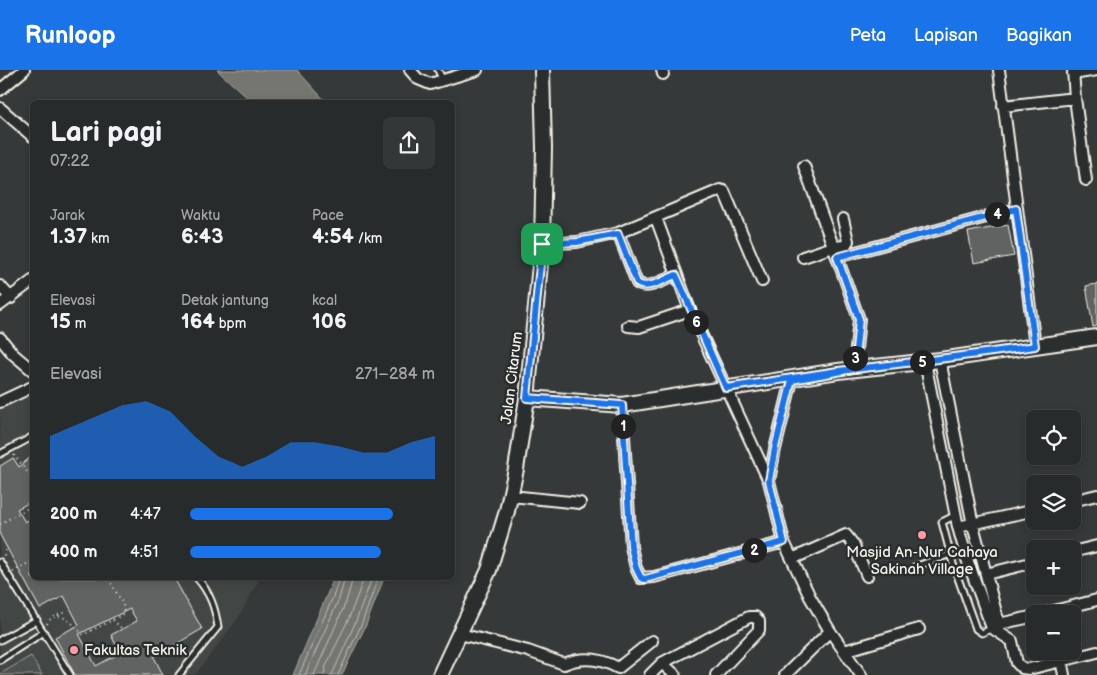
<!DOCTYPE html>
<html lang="id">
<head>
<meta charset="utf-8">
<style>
	body { margin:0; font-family:"Balsamiq Sans",sans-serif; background:#343737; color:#f1f3f6; height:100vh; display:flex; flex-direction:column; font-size:19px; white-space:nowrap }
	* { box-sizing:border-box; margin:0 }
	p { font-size:16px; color:#a5a7a9 }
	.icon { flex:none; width:28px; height:28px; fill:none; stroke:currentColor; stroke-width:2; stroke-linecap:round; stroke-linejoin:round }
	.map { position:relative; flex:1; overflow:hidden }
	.side { position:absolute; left:30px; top:30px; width:425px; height:480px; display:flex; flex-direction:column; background:#282b2b; border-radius:8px; box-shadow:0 2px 8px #0003,0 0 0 1px #444747 }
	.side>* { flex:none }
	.tools { position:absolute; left:1026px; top:340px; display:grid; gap:10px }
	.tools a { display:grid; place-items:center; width:55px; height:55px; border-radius:8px; background:#282b2b; box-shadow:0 2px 8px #0003,0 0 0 1px #444747; font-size:25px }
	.pin { position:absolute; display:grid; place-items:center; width:42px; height:42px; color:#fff; margin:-21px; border-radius:10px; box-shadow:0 2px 8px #0006 }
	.km { position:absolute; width:25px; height:25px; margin:-12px; border-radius:50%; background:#222; color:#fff; font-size:14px; line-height:25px; text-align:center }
	.round { display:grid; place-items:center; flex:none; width:52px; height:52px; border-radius:8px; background:#343737 }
	.overview { display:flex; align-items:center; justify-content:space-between; height:85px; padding:0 20px }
	h1 { font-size:28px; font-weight:700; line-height:38px }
	.metrics { display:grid; grid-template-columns:repeat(3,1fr); gap:8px; height:85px; padding:5px 20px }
	.metrics div { display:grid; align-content:center }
	.metrics b { font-size:21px; font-weight:700 }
	.metrics small { font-size:14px; font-weight:400 }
	.metrics p { font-size:14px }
	.chart { height:140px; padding:10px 20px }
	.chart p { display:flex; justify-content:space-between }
	.chart svg { width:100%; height:90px; margin-top:5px; fill:#1a73e8; opacity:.7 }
	ul { padding:0 20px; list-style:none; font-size:16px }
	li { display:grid; grid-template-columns:80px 60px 1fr; align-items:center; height:38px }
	li i { height:12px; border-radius:6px; background:#1a73e8 }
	header { display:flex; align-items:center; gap:30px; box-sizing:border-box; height:70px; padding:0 25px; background:#1a73e8; color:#fff }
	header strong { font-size:24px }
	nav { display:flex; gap:28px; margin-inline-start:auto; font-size:18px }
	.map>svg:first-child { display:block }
	.built { fill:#434645 }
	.green { fill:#4e514f; stroke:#a1a19c }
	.water { fill:#757572; stroke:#a8a7a1 }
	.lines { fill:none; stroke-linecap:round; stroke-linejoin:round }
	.shore { stroke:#c1bfb9; stroke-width:1 }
	.building { fill:#616362; stroke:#f4f1e8; fill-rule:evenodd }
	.lane-casing { stroke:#f4f1e8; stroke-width:9 }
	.street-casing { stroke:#f4f1e8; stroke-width:14 }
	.secondary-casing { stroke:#f4f1e8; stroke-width:18 }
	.path { stroke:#f4f1e8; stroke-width:2; stroke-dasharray:1 4; stroke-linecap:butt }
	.lane { stroke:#2a2d2e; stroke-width:5 }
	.street { stroke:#2a2d2e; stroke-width:10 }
	.secondary { stroke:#2a2d2e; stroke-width:14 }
	.route-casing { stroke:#fff; stroke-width:10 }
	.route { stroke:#1a73e8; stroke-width:6 }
	.poi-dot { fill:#ff9aa2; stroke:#2a2d2e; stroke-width:2 }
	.labels { text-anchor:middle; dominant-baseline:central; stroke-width:5; stroke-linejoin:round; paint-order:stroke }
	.street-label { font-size:15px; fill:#f4f1e8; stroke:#2a2d2e }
	.poi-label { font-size:15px; fill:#f4f1e8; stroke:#2a2d2e }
</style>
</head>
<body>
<header>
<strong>Runloop</strong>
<nav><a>Peta</a><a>Lapisan</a><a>Bagikan</a></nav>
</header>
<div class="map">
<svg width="1097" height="605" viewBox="0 0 1097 605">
	<rect width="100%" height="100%" fill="#363939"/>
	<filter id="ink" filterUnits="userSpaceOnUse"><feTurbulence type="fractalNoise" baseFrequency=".02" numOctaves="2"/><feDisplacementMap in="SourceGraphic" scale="10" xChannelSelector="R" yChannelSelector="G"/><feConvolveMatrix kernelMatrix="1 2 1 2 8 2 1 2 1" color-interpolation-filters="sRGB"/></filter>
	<g filter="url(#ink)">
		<path class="built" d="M32,319V508H260L238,548L195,605H0V334Z"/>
		<path class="green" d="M31,586L42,605H0V604Z"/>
		<path class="water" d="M217,0H297L326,32H252Z
			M334,508H384L366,555L342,605H293Z"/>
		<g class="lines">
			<path class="shore" d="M299,605L333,527L339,508
				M305,605L339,529L345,508
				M314,605L346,532L353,508
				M324,605L326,596L349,548L364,508
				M332,605L356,551L372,508
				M338,605L362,553L378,508"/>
		</g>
		<path class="building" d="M1008,155L1014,186L974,193L968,162Z
			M1097,214V256L1093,257L1086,216Z
			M32,386V431L17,439L25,452L32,448V508H174L202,559L154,587L163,605H75L55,567L79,555L64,526L40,539L0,465V396L13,388L19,397ZM130,539L137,551L111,565L120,583L96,596L79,564Z"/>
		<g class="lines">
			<defs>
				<path id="lane" d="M438,0L443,11
					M0,384L32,367
					M956,445L942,452L953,494L976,559L982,563L993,558
					M0,492L70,605
					M914,497L951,484
					M0,570L37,550
					M0,590L44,562
					M179,605L218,557C215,537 210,523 197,508"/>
				<path id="street" d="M410,0L418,9L430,14L477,0
					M662,0L663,4
					M999,0L1035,276
					M1073,4L1097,0
					M0,20L24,0
					M1075,28L1086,110
					M1003,36L1075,28L1073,0
					M0,38L32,66
					M804,96L837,187
					M656,148L690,240L769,411L784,472L810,527L830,561L861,605
					M618,163L637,213C648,221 665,209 676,205
					M542,174L577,172L618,163L720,120L724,121L762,211
					M803,187L833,177L845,176L848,171L843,149
					M0,216L11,228
					M0,235L32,211
					M628,256L639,257L690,240
					M0,268L13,284L32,300
					M940,290L973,455L999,554V562
					M925,292L958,457L967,489L992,558L1012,571L1017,593L1022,598L1029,599L1097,582
					M854,299L859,249L837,187L1016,139
					M0,332L32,317
					M622,335L631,477L636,498L641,508L654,507L784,472
					M769,411L775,379L792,310
					M511,426L580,433
					M1072,431L1097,425
					M958,457L1035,440
					M1072,482L1097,476
					M792,489L846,465L853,474L867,506
					M986,504L1035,492
					M1042,544L1097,530
					M999,554L1035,546
					M460,564L528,581L564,594C583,586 600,588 618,598L652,571
					M844,581L919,559
					M1061,590L1064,605
					M662,593L675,605
					M650,605L662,593L749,547H755L759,551V560L716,605
					M785,605L830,561"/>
				<path id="secondary" d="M527,328L622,335L838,301L940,290L1097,267
					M440,605L489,500L507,441L516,399L527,328L542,174L544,78L542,0"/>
			</defs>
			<use href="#lane" class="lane-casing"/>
			<use href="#street" class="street-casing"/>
			<use href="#secondary" class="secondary-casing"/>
			<path class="path" d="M14,385L32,408
				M0,454L32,436
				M4,486L6,480
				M13,502L32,491
				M58,545L67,541
				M113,550L121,558
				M47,554C57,535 76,556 83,565L124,544L123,534L108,508"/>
			<use href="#lane" class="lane"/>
			<use href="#street" class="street"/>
			<use href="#secondary" class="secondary"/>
		</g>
	</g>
	<g class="lines" filter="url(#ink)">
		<defs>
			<path id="route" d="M542,174L527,328L622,335L631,477L636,498L641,508L645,509L784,472L769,411L775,378L792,310L854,299L859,249L837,187L1016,139L1035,276C969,286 904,293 838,301L726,318L676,205C665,209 647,221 637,213L618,164L577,172L542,174"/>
		</defs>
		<use href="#route" class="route-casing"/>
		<use href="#route" class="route"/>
	</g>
	<g class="poi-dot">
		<circle cx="922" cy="465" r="5"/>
		<circle cx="74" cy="580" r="5"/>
	</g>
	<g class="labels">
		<g class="street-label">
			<text transform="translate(512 308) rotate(-83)">Jalan Citarum</text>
		</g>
		<g class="poi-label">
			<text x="922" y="482">Masjid An-Nur Cahaya<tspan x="922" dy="17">Sakinah Village</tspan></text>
			<text x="84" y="580" text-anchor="start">Fakultas Teknik</text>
		</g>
	</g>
</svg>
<div class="tools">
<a><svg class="icon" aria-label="locate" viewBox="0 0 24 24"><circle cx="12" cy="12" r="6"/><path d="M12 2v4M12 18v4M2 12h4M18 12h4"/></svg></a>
<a><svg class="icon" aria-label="layers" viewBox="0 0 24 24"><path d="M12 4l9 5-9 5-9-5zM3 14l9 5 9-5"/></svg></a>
<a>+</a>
<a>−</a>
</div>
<div class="pin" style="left:542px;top:174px;background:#1e9e55"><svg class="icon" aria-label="arrive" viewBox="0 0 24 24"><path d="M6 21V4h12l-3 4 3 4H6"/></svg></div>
<b class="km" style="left:623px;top:356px">1</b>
<b class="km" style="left:754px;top:480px">2</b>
<b class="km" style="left:855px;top:288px">3</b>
<b class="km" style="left:997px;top:144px">4</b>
<b class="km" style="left:922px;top:292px">5</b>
<b class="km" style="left:696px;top:252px">6</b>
<section class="side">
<div class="overview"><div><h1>Lari pagi</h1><p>07:22</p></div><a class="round"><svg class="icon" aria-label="share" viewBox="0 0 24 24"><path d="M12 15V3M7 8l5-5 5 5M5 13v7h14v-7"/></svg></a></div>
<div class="metrics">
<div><p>Jarak</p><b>1.37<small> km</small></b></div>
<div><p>Waktu</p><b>6:43</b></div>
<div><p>Pace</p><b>4:54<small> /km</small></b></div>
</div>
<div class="metrics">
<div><p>Elevasi</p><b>15<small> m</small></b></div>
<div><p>Detak jantung</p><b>164<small> bpm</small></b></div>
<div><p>kcal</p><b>106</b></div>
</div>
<div class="chart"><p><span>Elevasi</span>271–284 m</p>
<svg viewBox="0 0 160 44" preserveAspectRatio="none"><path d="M0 44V23L10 18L20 13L30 8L40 6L50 11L60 23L70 33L80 38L90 33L100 26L110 26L120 28L130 31L140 31L150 26L160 23V44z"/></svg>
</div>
<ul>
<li><b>200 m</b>4:47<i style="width:83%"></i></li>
<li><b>400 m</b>4:51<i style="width:78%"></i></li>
</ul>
</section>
</div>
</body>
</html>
